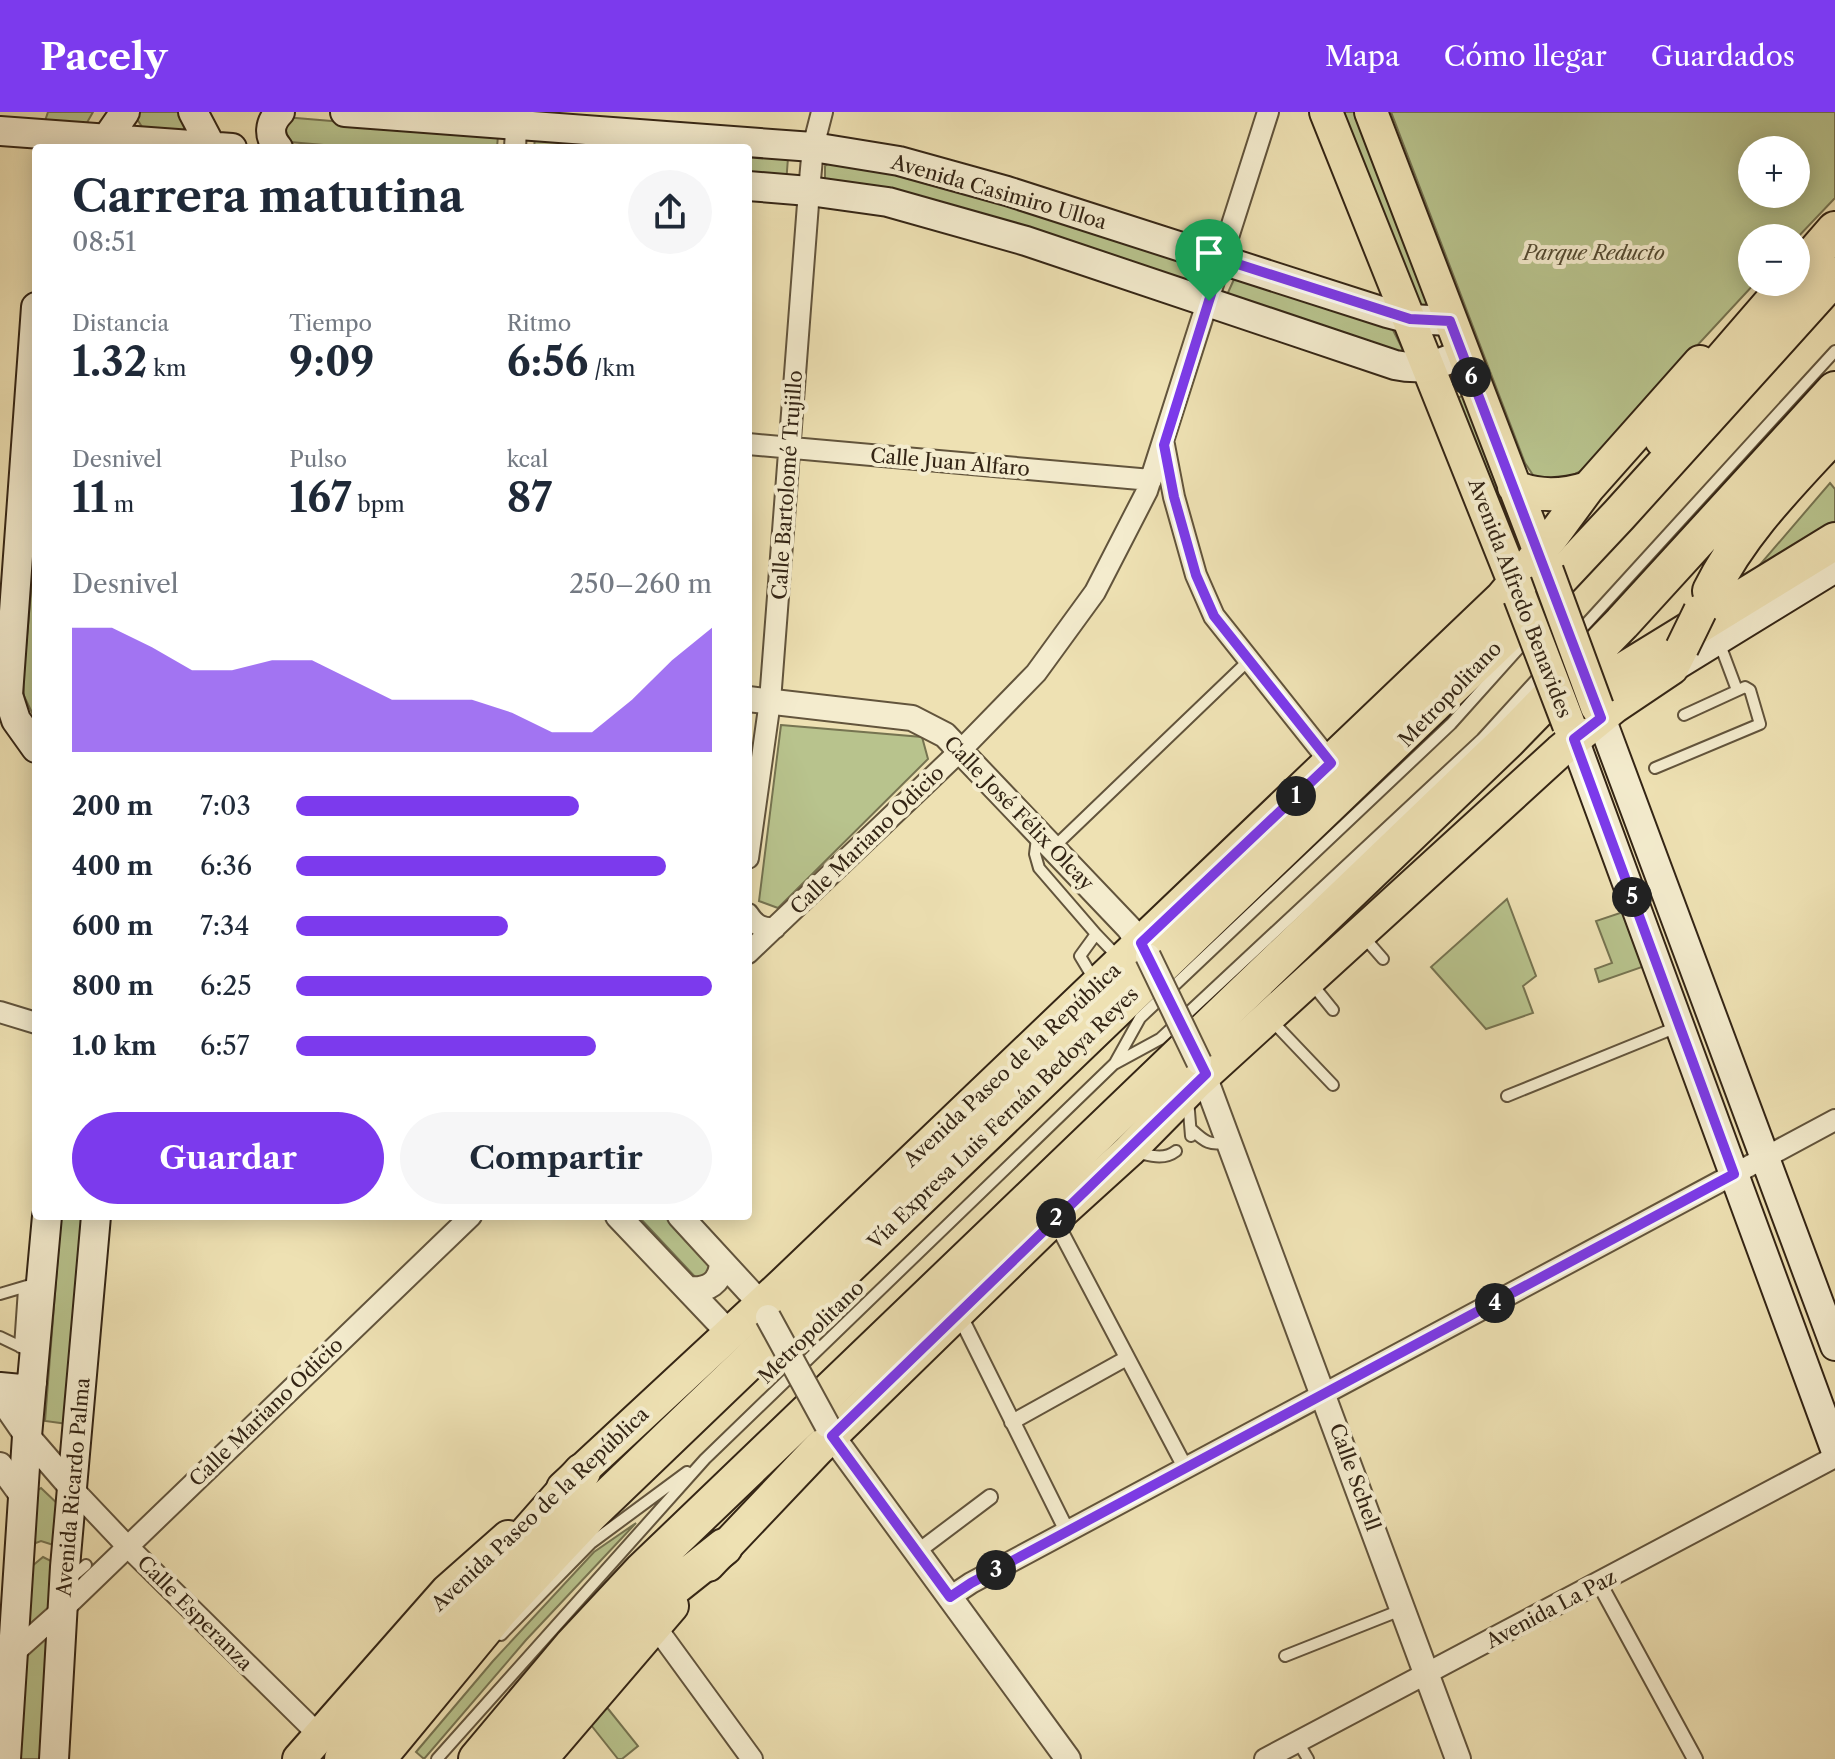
<!DOCTYPE html>
<html lang="es">
<head>
<meta charset="utf-8">
<style>
	body { margin:0; font-family:"Libre Caslon Text",serif; background:#f6f6f7; color:#1f2937; height:100vh; display:flex; flex-direction:column; font-size:30px; white-space:nowrap }
	* { box-sizing:border-box; margin:0 }
	p { font-size:26px; color:#747a83 }
	.icon { flex:none; width:44px; height:44px; fill:none; stroke:currentColor; stroke-width:2; stroke-linecap:round; stroke-linejoin:round }
	.map { position:relative; flex:1; overflow:hidden }
	.sheet { position:absolute; left:32px; top:32px; width:720px; height:1076px; display:flex; flex-direction:column; background:#fff; border-radius:8px; box-shadow:0 4px 20px #0003 }
	.sheet>* { flex:none }
	.tools { position:absolute; left:1738px; top:24px; display:grid; gap:16px }
	.tools a { display:grid; place-items:center; width:72px; height:72px; border-radius:50%; background:#fff; box-shadow:0 4px 20px #0003; font-size:40px }
	.pin { position:absolute; display:grid; place-items:center; width:68px; height:68px; color:#fff; margin:-82px -34px; border-radius:50% 50% 50% 0; rotate:-45deg; box-shadow:0 0 8px #0007 }
	.pin .icon { rotate:45deg }
	.km { position:absolute; width:40px; height:40px; margin:-20px; border-radius:50%; background:#222; color:#fff; font-size:22px; line-height:40px; text-align:center }
	.round { display:grid; place-items:center; flex:none; width:84px; height:84px; border-radius:42px; background:#f6f6f7 }
	.headline { display:flex; align-items:center; justify-content:space-between; height:136px; padding:0 40px }
	h1 { font-size:44px; font-weight:700; line-height:60px }
	.stats { display:grid; grid-template-columns:repeat(3,1fr); gap:12px; height:136px; padding:8px 40px }
	.stats div { display:grid; align-content:center }
	.stats b { font-size:40px; font-weight:700 }
	.stats small { font-size:22px; font-weight:400 }
	.stats p { font-size:22px }
	.chart { height:224px; padding:16px 40px }
	.chart p { display:flex; justify-content:space-between }
	.chart svg { width:100%; height:144px; margin-top:8px; fill:#7c3aed; opacity:.7 }
	.action { display:flex; gap:16px; margin-top:auto; padding:16px 40px }
	.action a { flex:1; height:92px; border-radius:48px; background:#7c3aed; color:#fff; font-size:32px; font-weight:700; line-height:92px; text-align:center }
	.action a+a { background:#f6f6f7; color:#1f2937 }
	ul { padding:0 40px; list-style:none; font-size:26px }
	li { display:grid; grid-template-columns:128px 96px 1fr; align-items:center; height:60px }
	li i { height:20px; border-radius:10px; background:#7c3aed }
	header { display:flex; align-items:center; gap:48px; box-sizing:border-box; height:112px; padding:0 40px; background:#7c3aed; color:#fff }
	header strong { font-size:38px }
	nav { display:flex; gap:44px; margin-inline-start:auto; font-size:28px }
	.map>svg:first-child { display:block }
	.green { fill:#b8c38d; stroke:#767451; stroke-width:2; fill-rule:evenodd }
	.lines { fill:none; stroke-linecap:round; stroke-linejoin:round }
	.service-casing { stroke:#62543c; stroke-width:14 }
	.pedestrian-casing { stroke:#62543c; stroke-width:18 }
	.minor-casing { stroke:#62543c; stroke-width:24 }
	.tertiary-casing { stroke:#62543c; stroke-width:28 }
	.secondary-casing { stroke:#342515; stroke-width:32 }
	.primary-casing { stroke:#342515; stroke-width:36 }
	.motorway-casing { stroke:#342515; stroke-width:40 }
	.service { stroke:#f4ecce; stroke-width:10 }
	.pedestrian { stroke:#f4ecce; stroke-width:14 }
	.minor { stroke:#f4ecce; stroke-width:20 }
	.tertiary { stroke:#f4ecce; stroke-width:24 }
	.secondary { stroke:#f4ecce; stroke-width:28 }
	.primary { stroke:#eee1b3; stroke-width:32 }
	.motorway { stroke:#eee1b3; stroke-width:36 }
	.tertiary-bridge-casing { stroke:#62543c; stroke-width:28; stroke-linecap:butt }
	.primary-bridge-casing { stroke:#342515; stroke-width:36; stroke-linecap:butt }
	.tertiary-bridge { stroke:#f4ecce; stroke-width:24 }
	.primary-bridge { stroke:#eee1b3; stroke-width:32 }
	.route-casing { stroke:#fff; stroke-width:16 }
	.route { stroke:#7c3aed; stroke-width:10 }
	.labels { text-anchor:middle; dominant-baseline:central; stroke-width:8; stroke-linejoin:round; paint-order:stroke }
	.street-label { font-size:20px; fill:#342515; stroke:#f4ecce }
	.park-label { font-size:20px; font-style:italic; fill:#554c33; stroke:#f4ecce }
</style>
</head>
<body>
<header>
<strong>Pacely</strong>
<nav><a>Mapa</a><a>Cómo llegar</a><a>Guardados</a></nav>
</header>
<div class="map">
<svg width="1835" height="1647" viewBox="0 0 1835 1647">
	<rect width="100%" height="100%" fill="#eee1b3"/>
	<filter id="stains"><feTurbulence type="fractalNoise" baseFrequency=".0025" numOctaves="4"/><feColorMatrix values="0 0 0 0 .2 0 0 0 0 .09 0 0 0 0 .02 0 0 0 .5 -.17"/></filter>
	<radialGradient id="worn" r=".72"><stop offset=".6" stop-color="#630" stop-opacity="0"/><stop offset="1" stop-color="#630" stop-opacity=".3"/></radialGradient>
	<path class="green" d="M48,0H93L84,16L45,9Z
		M180,0L189,18L187,23L144,18L137,7V0Z
		M1335,0H1361L1431,183L1424,196L1411,189Z
		M1391,0H1835V86L1796,127L1752,126V170H1756L1581,359L1561,369L1535,366L1525,351ZM1752,38H1796V82H1752Z
		M284,5L498,23L497,36H357L279,29Z
		M535,26L658,36H534Z
		M748,43L788,46L786,72L748,69Z
		M832,49L941,67L1206,153L1198,176L825,68V54Z
		M1235,165L1392,216L1403,238L1392,244L1226,185Z
		M1466,281L1513,400L1502,414L1454,289Z
		M1830,371L1835,377V412L1746,469Z
		M36,425V609L24,584L23,568Z
		M781,613L922,625L928,647L778,796L759,789Z
		M1507,787L1536,864L1523,874L1533,901L1486,917L1431,855Z
		M1626,799L1645,854L1599,870L1595,857L1612,851L1596,809Z
		M61,1104H86L68,1312L45,1309Z
		M638,1104H667L730,1172L714,1185Z
		M41,1376L62,1396L63,1436L41,1429L33,1432L38,1378Z
		M636,1411L526,1528L424,1647L416,1640L493,1549L594,1440Z
		M43,1445L53,1450L54,1499L26,1515L31,1455Z
		M54,1517L48,1647H16L22,1549Z
		M605,1593L638,1634L622,1647H618L587,1608Z"/>
	<g class="lines">
		<defs>
			<path id="service" d="M1575,524L1835,239
				M1719,530L1737,578
				M1655,656L1760,612L1750,578L1745,575L1684,603
				M1037,726L1035,742L1039,756L1096,822L1080,844L1095,869
				M1053,736L1248,549
				M1096,822L1118,845
				M1363,824L1383,847
				M1312,872L1333,898
				M1271,908L1333,973
				M1115,951L1140,906L1451,612L1529,525
				M1507,984L1677,915
				M1188,987L1191,1024
				M1192,1018C1205,1030 1210,1034 1228,1030
				M1134,1040C1149,1043 1163,1049 1176,1039
				M0,1182L27,1174
				M0,1225L23,1236
				M20,1235L24,1177
				M71,1466L86,1453
				M501,1523L591,1431L687,1360
				M1285,1544L1401,1498
				M1298,1630L1308,1647
				M437,1647L705,1347L1114,952L1160,927L1482,627L1543,560"/>
			<path id="pedestrian" d="M1054,1107L1186,1357
				M958,1200L1068,1421
				M1012,1310L1127,1246
				M917,1440L990,1385
				M1599,1471L1695,1647"/>
			<path id="minor" d="M515,36L517,0
				M748,332L1151,368
				M1164,333L1174,385L1196,463L1214,504L1331,651
				M748,746L770,589L809,79L813,35L822,0
				M748,802C755,813 762,817 775,816
				M748,841L961,638L1036,561L1095,480L1147,379L1268,0
				M0,900L36,911
				M72,1376L127,1434L319,1623
				M950,1485L971,1471L1835,1008
				M655,1514L752,1647
				M8,1546L62,1498L471,1104
				M1265,1647L1835,1345"/>
			<path id="tertiary" d="M748,587L912,606L945,623L1129,816L1147,843
				M1199,950L1458,1647
				M618,1104L730,1222
				M680,1104L760,1191L768,1205
				M688,1177C708,1179 721,1171 722,1150
				M0,1285L27,1324L72,1376
				M827,1313L832,1324L1068,1647
				M0,1353L24,1386"/>
			<path id="secondary" d="M193,0L212,36
				M345,0L813,35L899,49L1007,79L1387,201L1410,207L1450,209
				M0,19L232,36
				M100,36L125,0
				M278,36C268,24 269,11 280,0
				M748,74L809,79L888,90L1026,129L1395,253C1424,259 1436,253 1462,242
				M36,195L8,583L16,608L36,636
				M1672,556L1835,456
				M1601,606L1835,1234
				M1574,627L1835,1337
				M0,1275L21,1277L32,1271
				M6,1647L27,1324L47,1104
				M54,1647L65,1455L96,1104"/>
			<path id="primary" d="M1326,0L1520,485
				M1371,0L1546,456
				M1514,375C1540,385 1562,384 1588,376
				M563,1376L783,1172L1502,485L1552,425L1588,376L1700,250
				M708,1453L818,1337L1054,1107L1129,1039L1195,972L1560,639L1614,595L1672,556L1682,536
				M299,1647L447,1479L508,1425
				M541,1647L672,1494"/>
			<path id="motorway" d="M1796,163L1835,118
				M1663,327L1694,281L1790,170
				M1711,479C1741,418 1789,371 1835,321
				M1565,595L1835,429
				M343,1647L477,1479L582,1360
				M377,1647L500,1498L591,1401L1512,517L1619,403L1835,164
				M477,1647L572,1534L642,1459L1508,628L1622,511L1835,278
				M515,1647L618,1526L675,1474L724,1435"/>
		</defs>
		<use href="#service" class="service-casing"/>
		<use href="#pedestrian" class="pedestrian-casing"/>
		<use href="#minor" class="minor-casing"/>
		<use href="#tertiary" class="tertiary-casing"/>
		<use href="#secondary" class="secondary-casing"/>
		<use href="#primary" class="primary-casing"/>
		<use href="#motorway" class="motorway-casing"/>
		<use href="#service" class="service"/>
		<use href="#pedestrian" class="pedestrian"/>
		<use href="#minor" class="minor"/>
		<use href="#tertiary" class="tertiary"/>
		<use href="#secondary" class="secondary"/>
		<use href="#primary" class="primary"/>
		<use href="#motorway" class="motorway"/>
		<defs>
			<path id="tertiary-bridge" d="M1148,844L1199,950
				M768,1205L827,1313"/>
			<path id="primary-bridge" d="M1547,459L1597,595
				M1520,485L1569,613
				M1682,536L1700,499"/>
		</defs>
		<use href="#tertiary-bridge" class="tertiary-bridge-casing"/>
		<use href="#primary-bridge" class="primary-bridge-casing"/>
		<use href="#tertiary-bridge" class="tertiary-bridge"/>
		<use href="#primary-bridge" class="primary-bridge"/>
	</g>
	<g class="lines">
		<defs>
			<path id="route" d="M1222,147L1410,207L1450,209L1601,606L1574,627L1734,1062L971,1471L950,1485L832,1324L1206,962L1141,831L1331,651L1214,504L1196,463L1174,385L1164,333Z"/>
		</defs>
		<use href="#route" class="route-casing"/>
		<use href="#route" class="route"/>
	</g>
	<g class="labels">
		<g class="street-label">
			<text transform="translate(999 80) rotate(16)">Avenida Casimiro Ulloa</text>
			<text transform="translate(950 350) rotate(5)">Calle Juan Alfaro</text>
			<text transform="translate(787 373) rotate(-86)">Calle Bartolomé Trujillo</text>
			<text transform="translate(1520 486) rotate(69)">Avenida Alfredo Benavides</text>
			<text transform="translate(1450 582) rotate(-46)">Metropolitano</text>
			<text transform="translate(1019 701) rotate(46)">Calle José Félix Olcay</text>
			<text transform="translate(867 728) rotate(-44)">Calle Mariano Odicio</text>
			<text transform="translate(1012 953) rotate(-43)">Avenida Paseo de la República</text>
			<text transform="translate(1003 1006) rotate(-44)">Vía Expresa Luis Fernán Bedoya Reyes</text>
			<text transform="translate(811 1220) rotate(-44)">Metropolitano</text>
			<text transform="translate(266 1300) rotate(-44)">Calle Mariano Odicio</text>
			<text transform="translate(1355 1365) rotate(70)">Calle Schell</text>
			<text transform="translate(73 1375) rotate(-85)">Avenida Ricardo Palma</text>
			<text transform="translate(540 1397) rotate(-43)">Avenida Paseo de la República</text>
			<text transform="translate(1551 1497) rotate(-28)">Avenida La Paz</text>
			<text transform="translate(195 1501) rotate(45)">Calle Esperanza</text>
		</g>
		<g class="park-label">
			<text x="1594" y="141">Parque Reducto</text>
		</g>
	</g>
	<rect width="100%" height="100%" filter="url(#stains)"/>
	<rect width="100%" height="100%" fill="url(#worn)"/>
</svg>
<div class="tools">
<a>+</a>
<a>−</a>
</div>
<div class="pin" style="left:1209px;top:189px;background:#1e9e55"><svg class="icon" aria-label="arrive" viewBox="0 0 24 24"><path d="M6 21V4h12l-3 4 3 4H6"/></svg></div>
<b class="km" style="left:1296px;top:684px">1</b>
<b class="km" style="left:1056px;top:1106px">2</b>
<b class="km" style="left:996px;top:1458px">3</b>
<b class="km" style="left:1495px;top:1191px">4</b>
<b class="km" style="left:1632px;top:785px">5</b>
<b class="km" style="left:1471px;top:265px">6</b>
<section class="sheet">
<div class="headline"><div><h1>Carrera matutina</h1><p>08:51</p></div><a class="round"><svg class="icon" aria-label="share" viewBox="0 0 24 24"><path d="M12 15V3M7 8l5-5 5 5M5 13v7h14v-7"/></svg></a></div>
<div class="stats">
<div><p>Distancia</p><b>1.32<small> km</small></b></div>
<div><p>Tiempo</p><b>9:09</b></div>
<div><p>Ritmo</p><b>6:56<small> /km</small></b></div>
</div>
<div class="stats">
<div><p>Desnivel</p><b>11<small> m</small></b></div>
<div><p>Pulso</p><b>167<small> bpm</small></b></div>
<div><p>kcal</p><b>87</b></div>
</div>
<div class="chart"><p><span>Desnivel</span>250–260 m</p>
<svg viewBox="0 0 160 44" preserveAspectRatio="none"><path d="M0 44V6L10 6L20 12L30 19L40 19L50 16L60 16L70 22L80 28L90 28L100 28L110 32L120 38L130 38L140 28L150 16L160 6V44z"/></svg>
</div>
<ul>
<li><b>200 m</b>7:03<i style="width:68%"></i></li>
<li><b>400 m</b>6:36<i style="width:89%"></i></li>
<li><b>600 m</b>7:34<i style="width:51%"></i></li>
<li><b>800 m</b>6:25<i style="width:100%"></i></li>
<li><b>1.0 km</b>6:57<i style="width:72%"></i></li>
</ul>
<div class="action"><a>Guardar</a><a>Compartir</a></div>
</section>
</div>
</body>
</html>
